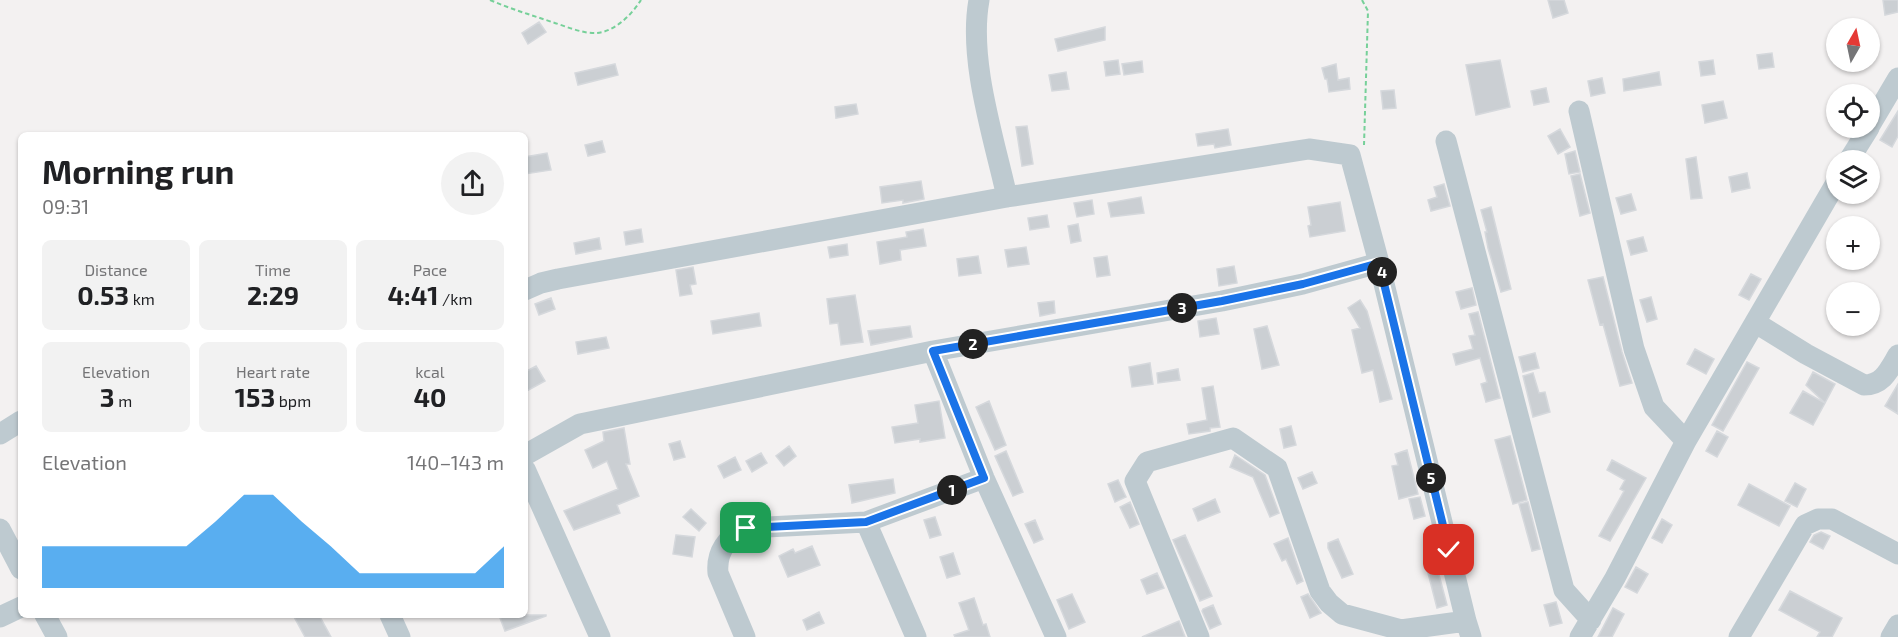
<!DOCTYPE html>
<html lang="en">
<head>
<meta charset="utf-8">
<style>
	body { margin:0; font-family:"Exo 2",sans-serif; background:#f2f2f2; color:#202124; height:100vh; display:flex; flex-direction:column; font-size:22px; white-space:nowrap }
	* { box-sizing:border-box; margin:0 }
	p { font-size:20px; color:#757577 }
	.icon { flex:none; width:33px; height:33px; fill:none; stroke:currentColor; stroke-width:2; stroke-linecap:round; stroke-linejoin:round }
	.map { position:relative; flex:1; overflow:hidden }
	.sheet { position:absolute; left:18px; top:132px; width:510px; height:486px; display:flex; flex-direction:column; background:#fff; border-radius:9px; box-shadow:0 2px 4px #0004 }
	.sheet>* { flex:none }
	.needle { width:39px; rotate:9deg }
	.tools { position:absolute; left:1826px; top:18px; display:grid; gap:12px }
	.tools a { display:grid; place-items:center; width:54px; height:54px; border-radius:50%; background:#fff; box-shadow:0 2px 4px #0004; font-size:30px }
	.pin { position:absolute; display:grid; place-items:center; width:51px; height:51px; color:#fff; margin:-26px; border-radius:12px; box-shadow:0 3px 9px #0006 }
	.km { position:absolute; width:30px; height:30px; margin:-15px; border-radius:50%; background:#222; color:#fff; font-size:16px; line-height:30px; text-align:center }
	.round { display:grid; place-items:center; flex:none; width:63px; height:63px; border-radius:32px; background:#f2f2f2 }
	.head { display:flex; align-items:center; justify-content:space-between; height:102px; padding:0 24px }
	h1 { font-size:33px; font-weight:700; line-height:45px }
	.stats { display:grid; grid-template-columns:repeat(3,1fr); gap:9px; height:102px; padding:6px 24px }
	.stats div { display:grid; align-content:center; border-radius:9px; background:#f2f2f2; text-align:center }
	.stats b { font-size:26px; font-weight:700 }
	.stats small { font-size:16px; font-weight:400 }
	.stats p { font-size:16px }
	.chart { height:168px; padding:12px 24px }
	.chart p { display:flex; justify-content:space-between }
	.chart svg { width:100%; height:108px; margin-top:6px; fill:#148cea; opacity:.7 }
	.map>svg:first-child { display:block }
	.building { fill:#cbcfd3; stroke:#d5d8dc; stroke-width:1.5 }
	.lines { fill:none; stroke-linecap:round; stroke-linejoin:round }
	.path { stroke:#76d099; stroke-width:2; stroke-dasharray:4.5 3; stroke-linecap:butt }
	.minor { stroke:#becad0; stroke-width:21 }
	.route-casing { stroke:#fff; stroke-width:12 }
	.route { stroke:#1a73e8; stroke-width:8 }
</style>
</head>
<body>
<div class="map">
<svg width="1898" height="637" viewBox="0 0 1898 637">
	<rect width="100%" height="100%" fill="#f3f1f1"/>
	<path class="building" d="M1548,0H1564L1568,13L1553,18Z
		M1883,0H1898V12L1885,15Z
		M539,22L546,32L528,44L522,33Z
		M1105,27V40L1058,51L1055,39Z
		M1772,53L1774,67L1759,69L1757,55Z
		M1118,60L1120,74L1106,76L1104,62Z
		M1500,60L1510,107L1476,115L1466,65Z
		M1713,60L1715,74L1701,76L1699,62Z
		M1142,61L1143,72L1124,75L1122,64Z
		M615,64L618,75L578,85L575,73Z
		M1336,64L1338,80L1349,78L1350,89L1329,92L1327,79H1325L1322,68Z
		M1066,72L1069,89L1052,91L1049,75Z
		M1659,72L1661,85L1624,91L1623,79Z
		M1602,78L1605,93L1591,96L1588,81Z
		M1546,88L1549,102L1534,105L1531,91Z
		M1394,90L1396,108L1383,109L1381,91Z
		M1723,101L1727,118L1705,123L1702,105Z
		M856,104L858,114L836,118L835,107Z
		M1898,111V136L1892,147L1880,140Z
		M1027,126L1033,164L1022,166L1016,127Z
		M1228,129L1231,145L1215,148L1214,144L1198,146L1196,134Z
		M1560,129L1570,147L1558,154L1548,136Z
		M602,141L605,152L588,156L585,145Z
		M1575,151L1580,172L1569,174L1565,154Z
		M547,153L551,170L525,174V157Z
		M1696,157L1702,198L1691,199L1686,159Z
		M1747,173L1750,188L1732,192L1729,177Z
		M1580,174L1590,213L1580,216L1571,176Z
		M921,181L924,199L903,203V200L882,203L880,187Z
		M1444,184L1450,206L1431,211L1428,200L1437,197L1434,187Z
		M1631,194L1636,210L1621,214L1616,198Z
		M1141,197L1144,213L1111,217L1108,203Z
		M1092,200L1094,214L1077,217L1074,203Z
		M1340,202L1345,231L1310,237L1308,226L1311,225L1308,207Z
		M1491,207L1511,289L1501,292L1488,248L1485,232H1487L1481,210Z
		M1047,215L1049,227L1030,230L1028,218Z
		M1078,224L1081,241L1071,243L1068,226Z
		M641,229L643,242L626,245L624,232Z
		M923,229L926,246L900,250L901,260L880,264L877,242L907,237L906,232Z
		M1643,237L1647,251L1631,255L1627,241Z
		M599,238L601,249L576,254L574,243Z
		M847,244L848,255L830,258L828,247Z
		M1026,247L1029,264L1008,267L1005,250Z
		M978,256L981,273L959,276L957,259Z
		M1107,256L1110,275L1097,277L1094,258Z
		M1234,266L1237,283L1219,286L1217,269Z
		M693,267L696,284L690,285L692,294L680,296L676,270Z
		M1751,274L1761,279L1749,300L1739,295Z
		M1603,277L1622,352L1632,383L1620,386L1603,324L1600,325L1588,280Z
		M1472,288L1476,305L1461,309L1456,292Z
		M855,295L863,342L841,345L838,323L830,324L827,299Z
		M1651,297L1657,319L1647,322L1640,300Z
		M551,298L555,309L539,315L535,304Z
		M1360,300L1367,311L1392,399L1380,402L1373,370L1362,373L1352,330L1360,328L1348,308Z
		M1054,301L1055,313L1040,316L1038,303Z
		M1478,312L1500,398L1486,402L1481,384L1487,382L1480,358L1456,365L1453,354L1473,349L1469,336L1475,335L1469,314Z
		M759,313L761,326L713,334L711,321Z
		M1216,318L1219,334L1200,337L1198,321Z
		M910,326L912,337L871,345L868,331Z
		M1267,326L1279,365L1262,369L1254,329Z
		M606,337L609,348L578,354L576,342Z
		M1695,349L1714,359L1706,374L1687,364Z
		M1535,353L1539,368L1523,372L1519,357Z
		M1747,362L1759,368L1723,431L1712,425Z
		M1150,363L1153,384L1132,387L1129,367Z
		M536,366L545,381L525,392V372Z
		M1178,369L1180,380L1158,383L1157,373Z
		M1813,372L1835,384L1825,403L1806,385Z
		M1533,373L1539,393L1545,392L1550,412L1533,417L1523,376Z
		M1898,384V414L1885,406Z
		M1213,386L1220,427L1210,428V431L1189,434L1187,424L1207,420L1202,388Z
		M1803,391L1825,403L1813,425L1790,413Z
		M939,401L945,438L920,442V439L895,443L892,427L918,423L915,405Z
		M989,401L1006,445L995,450L976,407Z
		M1291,426L1296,445L1284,448L1280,429Z
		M624,428L630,464H626L639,496L617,505L620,513L574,530L564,511L618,489L607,461L593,468L585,450L604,441L603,432Z
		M1717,431L1728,437L1717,457L1706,451Z
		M1510,436L1527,500L1513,504L1495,440Z
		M680,441L685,457L674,460L669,444Z
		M789,446L796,456L784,466L776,456Z
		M1407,450L1418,494L1399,499L1392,466L1398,465L1395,454Z
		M1006,451L1023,492L1013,496L995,456Z
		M761,453L767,463L752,472L746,461Z
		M1235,455L1265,475L1279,513L1270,517L1253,477L1230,467Z
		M735,457L741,470L724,478L718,466Z
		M1612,460L1646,478L1610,541L1599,536L1624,491L1620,489L1625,480L1607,470Z
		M1312,472L1317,483L1303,489L1298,478Z
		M893,479L895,493L852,503L849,485Z
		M1118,480L1126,497L1115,502L1108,484Z
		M1795,483L1806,489L1797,507L1785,501Z
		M1749,484L1790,506L1779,526L1738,505Z
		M1420,497L1425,516L1414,519L1409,499Z
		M1215,499L1220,512L1198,521L1193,509Z
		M1130,502L1139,524L1130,528L1120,507Z
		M1528,502L1540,549L1532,551L1519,504Z
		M691,509L706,523L699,531L683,517Z
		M935,517L941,535L930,538L924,520Z
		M1662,519L1672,525L1662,543L1652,538Z
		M1035,520L1043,539L1034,543L1025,524Z
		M1821,532L1830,536L1823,549L1810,542L1814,535Z
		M676,535L695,537L692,557L673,554Z
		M1185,535L1212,596L1200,601L1173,540Z
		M1288,538L1303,581L1297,584L1286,559L1282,561L1274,544Z
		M1338,539L1353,574L1342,578L1328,548V543Z
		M812,546L820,565L788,577L779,556L793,549L795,553Z
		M953,553L960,574L947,578L940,557Z
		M1437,567L1447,605L1437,608L1427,569Z
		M1636,567L1648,574L1637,593L1625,587Z
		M1157,573L1164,588L1147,594L1141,580Z
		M1790,591L1842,618L1832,637H1817L1820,632L1779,610Z
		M1072,594L1085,622L1069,629L1057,600Z
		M1308,594L1321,613L1310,618L1301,597Z
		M974,598L983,625L986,624L990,637H955L954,635L969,630L959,603Z
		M1556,602L1562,623L1550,626L1544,605Z
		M1213,605L1221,624L1210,629L1202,611L1203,609Z
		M1613,608L1624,614L1612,637H1598Z
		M819,612L824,623L807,630L803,620Z
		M293,615H319L331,637H305Z
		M509,615H546V616L505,631L500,618Z
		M1179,621L1185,637H1142Z"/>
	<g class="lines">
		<path class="path" d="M490,0C511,9 531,15 552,22C565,26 583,34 597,33C616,31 632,14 641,0
			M1362,0L1368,11L1364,145"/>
		<path class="minor" d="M979,0C968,60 994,138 1007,197
			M1579,111L1634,349L1654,407L1686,441
			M1869,127L1898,78
			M1446,141L1564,590L1591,620
			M1849,160L1869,128
			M525,290L541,283L558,279L1007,197L1309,149L1350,155L1379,263L1466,621L1471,637
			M1756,323L1806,354L1864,385C1883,385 1889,370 1898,355
			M933,351L984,478L1056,637
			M0,434L21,421
			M525,455L580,424L933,351L1222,301L1303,284L1379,263
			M525,469L600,637
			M866,522L916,637
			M0,529L21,569
			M45,615L57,637
			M390,615L400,637
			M0,617L21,607
			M745,637L718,573C716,552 727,537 746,528L866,522L984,478
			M1199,637L1135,481L1147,462L1233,438L1277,468L1320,591L1329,603L1342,614L1401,630L1466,621
			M1580,637L1615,578L1686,441L1836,183
			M1739,637L1805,525L1818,519H1832L1898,554
			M1891,637L1898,625"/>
	</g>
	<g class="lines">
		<defs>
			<path id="route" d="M746,528L866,522L984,478L933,351L1222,301L1303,284L1379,263L1449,550"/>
		</defs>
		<use href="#route" class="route-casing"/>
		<use href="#route" class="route"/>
	</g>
</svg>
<div class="tools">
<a><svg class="needle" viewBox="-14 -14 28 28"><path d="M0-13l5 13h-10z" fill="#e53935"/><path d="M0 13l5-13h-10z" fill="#757577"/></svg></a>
<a><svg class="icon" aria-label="locate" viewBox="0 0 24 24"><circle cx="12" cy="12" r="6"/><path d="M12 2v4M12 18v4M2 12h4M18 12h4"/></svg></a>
<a><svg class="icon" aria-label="layers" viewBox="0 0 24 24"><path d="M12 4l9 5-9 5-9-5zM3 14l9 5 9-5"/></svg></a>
<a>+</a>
<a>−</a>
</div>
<div class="pin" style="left:746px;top:528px;background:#1e9e55"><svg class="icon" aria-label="arrive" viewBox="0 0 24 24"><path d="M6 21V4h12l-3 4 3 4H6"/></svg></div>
<div class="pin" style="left:1449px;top:550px;background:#d93025"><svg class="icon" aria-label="check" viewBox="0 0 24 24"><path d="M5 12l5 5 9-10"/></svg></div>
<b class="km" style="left:952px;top:490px">1</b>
<b class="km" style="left:973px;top:344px">2</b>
<b class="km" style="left:1182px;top:308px">3</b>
<b class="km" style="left:1382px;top:272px">4</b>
<b class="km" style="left:1431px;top:478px">5</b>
<section class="sheet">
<div class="head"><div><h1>Morning run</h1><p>09:31</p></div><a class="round"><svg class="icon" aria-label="share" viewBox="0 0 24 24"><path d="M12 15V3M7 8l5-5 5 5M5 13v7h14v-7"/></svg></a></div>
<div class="stats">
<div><p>Distance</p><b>0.53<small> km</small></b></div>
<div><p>Time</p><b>2:29</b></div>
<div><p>Pace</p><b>4:41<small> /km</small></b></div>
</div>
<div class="stats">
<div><p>Elevation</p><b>3<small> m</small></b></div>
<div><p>Heart rate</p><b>153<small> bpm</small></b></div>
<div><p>kcal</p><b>40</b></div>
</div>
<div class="chart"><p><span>Elevation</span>140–143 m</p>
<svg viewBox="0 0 160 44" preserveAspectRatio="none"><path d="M0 44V27L10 27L20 27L30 27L40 27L50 27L60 17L70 6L80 6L90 17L100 27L110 38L120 38L130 38L140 38L150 38L160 27V44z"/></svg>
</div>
</section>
</div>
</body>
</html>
